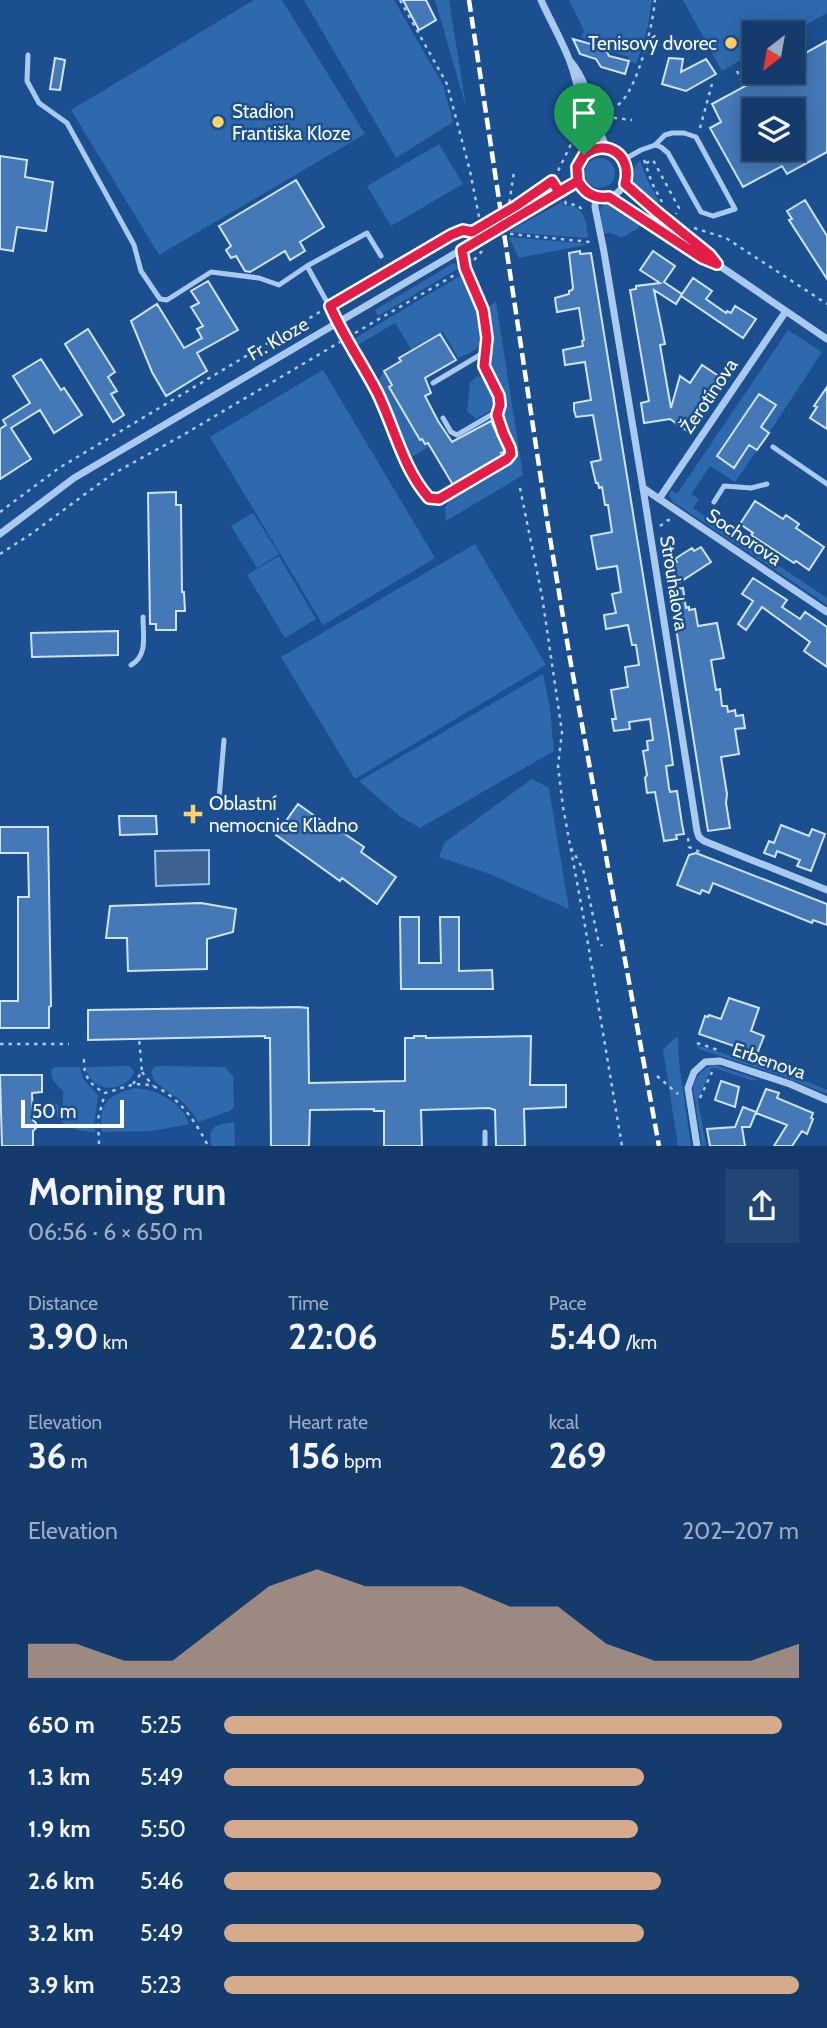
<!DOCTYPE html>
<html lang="en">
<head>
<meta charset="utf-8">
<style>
	body { margin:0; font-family:Cabin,sans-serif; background:#214673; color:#f1f3f6; height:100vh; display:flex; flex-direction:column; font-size:26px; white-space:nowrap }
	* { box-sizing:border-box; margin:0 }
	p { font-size:23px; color:#9dadc1 }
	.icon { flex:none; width:38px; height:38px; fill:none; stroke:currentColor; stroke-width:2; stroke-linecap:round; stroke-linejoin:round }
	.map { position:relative; height:1146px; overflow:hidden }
	.side { display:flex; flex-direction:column; background:#143b6b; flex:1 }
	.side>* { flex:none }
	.needle { width:46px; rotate:211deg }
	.fabs { position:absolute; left:742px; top:21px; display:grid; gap:14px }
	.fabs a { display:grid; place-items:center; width:63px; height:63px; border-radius:0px; background:#143b6b; box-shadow:0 4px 18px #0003,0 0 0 2px #33557e; font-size:35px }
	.scale { position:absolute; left:21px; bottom:18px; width:103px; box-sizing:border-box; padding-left:7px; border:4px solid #fff; border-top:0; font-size:19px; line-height:24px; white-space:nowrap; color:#fff; -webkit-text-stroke:5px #1b4f8f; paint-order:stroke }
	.pin { position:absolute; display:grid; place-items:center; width:60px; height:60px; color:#fff; margin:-72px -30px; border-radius:50% 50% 50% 0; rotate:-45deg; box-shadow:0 0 7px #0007 }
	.pin .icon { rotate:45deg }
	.round { display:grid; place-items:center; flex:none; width:74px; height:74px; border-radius:0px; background:#214673 }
	.overview { display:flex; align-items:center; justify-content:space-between; height:119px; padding:0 28px }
	h1 { font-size:38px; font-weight:700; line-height:52px }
	.stats { display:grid; grid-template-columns:repeat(3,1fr); gap:10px; height:119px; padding:7px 28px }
	.stats div { display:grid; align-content:center }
	.stats b { font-size:35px; font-weight:700 }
	.stats small { font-size:19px; font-weight:400 }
	.stats p { font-size:19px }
	.chart { height:196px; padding:14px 28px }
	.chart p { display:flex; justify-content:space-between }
	.chart svg { width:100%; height:126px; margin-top:7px; fill:#d6ab8b; opacity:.7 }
	ul { padding:0 28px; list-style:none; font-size:23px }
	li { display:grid; grid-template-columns:112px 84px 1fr; align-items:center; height:52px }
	li i { height:18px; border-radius:9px; background:#d6ab8b }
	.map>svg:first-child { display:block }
	.green { fill:#2e69ad }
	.water { fill:#3c6290; stroke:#9cc4f0; stroke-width:2 }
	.building { fill:#4478b7; stroke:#cfe3fa; stroke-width:2; fill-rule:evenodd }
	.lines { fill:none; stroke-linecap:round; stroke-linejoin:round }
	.path { stroke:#a9c9ee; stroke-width:2.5; stroke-dasharray:3.5 5; stroke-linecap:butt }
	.lane { stroke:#a9c9ee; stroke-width:5 }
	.street { stroke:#a9c9ee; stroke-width:7 }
	.rail { stroke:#fff; stroke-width:4.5; stroke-dasharray:12 5; stroke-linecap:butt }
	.route-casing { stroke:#fff; stroke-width:14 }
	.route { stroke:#e11d48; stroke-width:9 }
	.poi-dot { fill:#ffd166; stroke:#1b4f8f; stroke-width:2.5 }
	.labels { text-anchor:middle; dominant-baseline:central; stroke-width:5; stroke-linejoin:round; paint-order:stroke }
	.poi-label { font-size:19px; fill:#fff; stroke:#1b4f8f; text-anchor:start }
	.street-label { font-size:19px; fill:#fff; stroke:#1b4f8f }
</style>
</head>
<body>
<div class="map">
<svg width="827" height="1146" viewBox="0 0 827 1146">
	<rect width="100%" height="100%" fill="#1b4f8f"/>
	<path class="green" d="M254,0H282L365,134L159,255L71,110Z
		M304,0H394L443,85L453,122L396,158Z
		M435,0H449L466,107Z
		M569,0H652L648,26L636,64L628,61L629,57L612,52L607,45L581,37L584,31Z
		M683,0H827V13L791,33H754V53L722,71Z
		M439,144L463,184L391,226L367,186Z
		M585 173a15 15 0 1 1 30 0a15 15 0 1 1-30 0Z
		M640,160L647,179L659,202L656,206L641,194L632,183V170Z
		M562,202L564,206C584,203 587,222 588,238L508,232Z
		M608,203L617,206L641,223L637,229L621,238L612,233H604L600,211L601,207Z
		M509,238V237L590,244L519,258Z
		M454,263L459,268L378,316L375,310Z
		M463,274C467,285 489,332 482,343C478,350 465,355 458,358L443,332L439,333L411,349L395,323L356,346L352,340Z
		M496,302L523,475L446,521L445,508L452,496L511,461L515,455V449L505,432L501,416L503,402L501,392L489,369L492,344L486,308Z
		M788,330L822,352L769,433L761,427L776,405L759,394L722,446L717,456L733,468L749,445L757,450L735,482L710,466L691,494L699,499L693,508L827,598V605L673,502L669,496L671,490L677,494Z
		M323,370L435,558L323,625L210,437Z
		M384,371L392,385L389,388L420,440L422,439L425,444L428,443L430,446L412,457L378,381Z
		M477,376L484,378L498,403L495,408L476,419L467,411L470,383Z
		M253,513L279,554L257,568L231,526Z
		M475,544L546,665L355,779L281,657Z
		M279,556L316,619L285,638L247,575Z
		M543,674L550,708L554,751L420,828L399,816L359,781Z
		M532,779L549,788L569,909L490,874L439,857L445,842Z
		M678,1036L679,1062L691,1146H678L663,1049Z
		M696,1045L780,1071L827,1090V1094L782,1076L699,1049Z
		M715,1065L757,1079L754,1081L714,1068L711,1069L698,1100L706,1146H702L693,1088C696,1076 702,1067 715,1065Z
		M128,1066L132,1068L134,1073C123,1094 89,1093 86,1067Z
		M160,1066L225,1067L233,1076L234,1107L230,1111L198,1122C185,1097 169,1096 153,1079L151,1071L154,1067Z
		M56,1067H80L83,1079L98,1095L95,1119V1132C75,1131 54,1125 53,1102L63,1108V1091C56,1083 49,1080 52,1069Z
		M135,1088C158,1090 181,1101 189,1124L152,1131L102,1132C98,1104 108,1095 135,1088Z
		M234,1122L235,1146H212C206,1125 217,1125 234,1122Z"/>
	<path class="water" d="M209,850V884L156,886L155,851Z"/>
	<path class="building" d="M403,0H426L436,20L419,30Z
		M573,39L605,48L609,56L629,61L625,74L601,67L596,59L580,54Z
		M827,41V152L787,174L782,166L743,187L710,128L721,122L712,104L771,72H793V60ZM754,110H793V149H754Z
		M55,58L65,60L60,90L50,89Z
		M669,58L683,59L681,72L706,59L716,74L686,91L662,84Z
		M0,156L27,160L25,177L53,182L46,231L17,227L13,251L0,249Z
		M296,180L324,227L300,242L305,251L290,260L285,251L250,272L245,271L236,256L231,258L226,250L231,246L219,226Z
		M805,200L827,236V279L789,220L792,219L787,211Z
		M580,251V254L591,253L669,736L673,765L666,766L669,788L670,792L677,791L682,824L684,834L676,835L677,839L664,841L655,792L647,793L645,778L647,775L643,751L648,750L647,741L653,740L650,719L629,722L630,729L614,731L612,719H616L611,690L628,687L625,667L639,665L636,645H632L628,625L606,629L604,615L616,613L612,594L621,592L617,566L597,569L591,536L612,532L608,505H605L602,487L599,488L598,483H596L591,462L601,460L593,415L576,417L574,410V403L591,400L585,362L565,365L563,350L583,346L582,341L584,340L579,308L557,312L555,298L569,294V291L572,290L573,288L569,253Z
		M653,251L675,266L664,282L682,294L693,278L712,291L706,299L726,313L727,311L731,313L735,306L756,319L743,338L681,296L676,304L654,290L665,344L660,345L671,408L680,376L690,383L702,365L720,377L696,412L701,415L689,432L670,419L644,423L641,403L649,401L630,290L636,289V286L660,283L640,270Z
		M208,281L238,330L197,353L207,371L166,396L152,372L131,321L157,304L184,348L202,338L197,329L203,326L191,307L199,303L191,291Z
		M88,329L115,372L108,377L117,391L111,394L124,415L113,422L65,344Z
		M440,334L456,360L425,378L431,393L425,396L438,421L452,442L491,421L505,451L501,453L503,455L453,485L428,443L425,444L422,439L420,440L389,387L392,385L384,371L401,361L399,358Z
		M41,359L61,390L64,388L82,415L54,433L40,410L11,428L31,459L0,479V429L6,425L3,420L30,403L13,376Z
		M827,387V429L810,418L817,407L814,406Z
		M759,394L776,405L761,427L769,433L757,450L749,445L734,468L717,456Z
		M176,492V505H181L182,592H184L185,611H176V630H156V624H150L148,493Z
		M755,501L783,519L786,515L799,524L796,528L824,547L809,570L796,561L794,563L751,535L753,533L740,524Z
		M701,547L711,562L680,582L670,566L677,562L675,559L684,553L692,548L694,551Z
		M753,578L787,600L782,607L800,619L805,612L827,627V667L804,651L810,642L762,607L746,630L738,624L753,601L742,594Z
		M683,588L686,608L689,607V610L695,609L698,626L717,623L724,658L711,660L716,690L720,689L722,706H727L728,712L735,710L736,716L743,715L745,728L735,729L739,754L721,757L727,794L726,803L730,828L708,831L670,590Z
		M118,631V655L32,657L31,633Z
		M298,804L340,834L342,832L364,847L361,852L396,877L377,904L342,878L340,881L276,835Z
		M119,816H156L157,834L120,835Z
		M781,825L809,836L812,829L825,834L811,871L797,866L800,860L777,851L775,857L764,853L769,841L774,843Z
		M0,827H48L51,1006L49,1007V1028H0V1001H18V897H29L28,853H0Z
		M696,853L827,904V925L813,920L812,923L713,883L709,893L702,890L700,894L677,885L689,855Z
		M201,903L236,909L233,932L207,939V969L128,971L127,938H106L110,906Z
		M400,917H419V963H441L440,917H459V971L492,970L493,989H401Z
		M729,998L759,1008L751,1031L764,1036L757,1054L699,1034L705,1016L708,1017L709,1015L721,1019Z
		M298,1007L308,1008L309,1083L405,1081V1038H414V1036H426V1038L531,1036L530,1085H566V1107L524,1109L525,1146H496L495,1110L489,1108L421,1110L422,1146H384V1111H374V1109L310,1110L309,1146H271L270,1038H265V1036L88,1040V1010Z
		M0,1075H42V1092L32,1093L33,1120L36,1123V1128L33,1131V1146H2Z
		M721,1081L739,1087L735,1107L715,1100Z
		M766,1089L779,1093L777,1098L813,1113L811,1118L813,1119L807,1134L802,1131L792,1146H774L787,1125L756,1113Z
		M743,1107L756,1112L750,1127H742L745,1146H710L707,1129L735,1127Z"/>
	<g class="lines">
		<path class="path" d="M400,0L447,84L470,171L481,227
			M737,71L744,86
			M598,87L615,118L632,120
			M611,110C615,107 620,104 623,100C639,81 653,25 655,0
			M700,128L712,84
			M644,160L652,183L662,202
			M646,163L653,160L679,208L676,214
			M541,189L555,177L573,140
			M565,201L566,204L578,205L584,212
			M508,211L514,172
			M694,228L726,238L827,304
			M510,234L590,242
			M474,260L484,249
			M338,302L451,235L463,230L470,232
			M355,333L458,273
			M520,488L542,596L562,732L558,766L563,807L584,920L622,1146
			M0,512L59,468L323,310
			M660,526L668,520L672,521
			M0,554L31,534L111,475L183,435L340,342
			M688,838L689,847L700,852
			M571,848L583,869L598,939L602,946
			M697,1043L718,1050
			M0,1044H69
			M84,1059C83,1076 90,1085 105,1093
			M142,1072L153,1086
			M657,1076L678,1094
			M133,1084L142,1072L139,1038
			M700,1098L712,1072
			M99,1144L98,1119L105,1093C114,1091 123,1087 132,1085C167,1078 195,1119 208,1146"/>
		<path class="lane" d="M28,55L27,81L39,103L67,123L134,245L141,271L160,299L167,300L211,272L259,278L279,285L307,266
			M623,160L641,150L655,145L665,135L672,133H684L696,137L735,209L713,216L701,212L668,153L661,147L655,145
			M381,256L367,233L307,266L378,394L407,462L426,496L437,500L507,459L511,451L498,419L499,396L484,367L487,337L483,310L465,268L462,250
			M433,383L485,352
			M443,418L451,432L457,435L498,411
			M773,447L827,484
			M714,502L724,486L751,488L767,484
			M131,665C148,656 143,635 143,617
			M219,799L224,740
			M485,1132V1146"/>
		<path class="street" d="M541,0C550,20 561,39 569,59C580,88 585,124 584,155
			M571,62C591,86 592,120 607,148
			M577 173a25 25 0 1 1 50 0a25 25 0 1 1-50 0Z
			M625,184L657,212L710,255L717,264
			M596,197L595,207L604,252L643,488L697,831L699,837L704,841L827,890
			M609,197L702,258L717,264L827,339
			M643,488L827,612
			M659,499L786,311
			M0,534L74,478L578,181
			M697,1146L688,1088L694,1072L705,1062L720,1061L790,1084L827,1100"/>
		<path class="rail" d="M469,0L548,526L570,659L659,1146"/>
	</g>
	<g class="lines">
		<defs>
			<path id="route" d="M584,155L577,167L578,181L462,250L465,268L483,310L487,338L484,366L499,396L500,405L497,415L503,433L510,448L511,454L507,459L439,499L429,498C403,469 394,426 377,392C362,363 343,336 330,306L451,235L463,230L472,232L516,206L552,181L559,192L578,181C585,194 595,199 609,197L702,258L717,264L710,255L657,212L625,184C633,156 607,137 584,155"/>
		</defs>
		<use href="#route" class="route-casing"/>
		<use href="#route" class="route"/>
	</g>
	<g class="poi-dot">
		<circle cx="731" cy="43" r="7"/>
		<circle cx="218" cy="122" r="7"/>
		<path d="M189.5 803.5h7v7h7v7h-7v7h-7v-7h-7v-7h7z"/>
	</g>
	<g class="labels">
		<g class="poi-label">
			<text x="717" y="43" text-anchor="end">Tenisový dvorec</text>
			<text x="232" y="111">Stadion<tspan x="232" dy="22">Františka Kloze</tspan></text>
			<text x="209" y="803">Oblastní<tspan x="209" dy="22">nemocnice Kladno</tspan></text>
		</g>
		<g class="street-label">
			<text transform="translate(278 339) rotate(-30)">Fr. Kloze</text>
			<text transform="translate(709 396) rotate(-56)">Žerotínova</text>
			<text transform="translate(744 537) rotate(34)">Sochorova</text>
			<text transform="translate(674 583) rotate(81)">Strouhalova</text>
			<text transform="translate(769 1061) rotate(19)">Erbenova</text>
		</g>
	</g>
</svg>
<div class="fabs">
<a><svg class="needle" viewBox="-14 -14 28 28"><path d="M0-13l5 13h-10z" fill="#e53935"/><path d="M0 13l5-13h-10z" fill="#9dadc1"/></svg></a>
<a><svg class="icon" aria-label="layers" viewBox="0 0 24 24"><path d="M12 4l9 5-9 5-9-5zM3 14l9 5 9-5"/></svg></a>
</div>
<div class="scale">50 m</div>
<div class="pin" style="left:584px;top:155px;background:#1e9e55"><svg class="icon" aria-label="arrive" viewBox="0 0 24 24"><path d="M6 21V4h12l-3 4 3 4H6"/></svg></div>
</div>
<section class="side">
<div class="overview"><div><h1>Morning run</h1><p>06:56 · 6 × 650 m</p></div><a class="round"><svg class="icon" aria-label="share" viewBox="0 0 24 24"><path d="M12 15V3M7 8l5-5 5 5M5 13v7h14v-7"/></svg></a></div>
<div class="stats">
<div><p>Distance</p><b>3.90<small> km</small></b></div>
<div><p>Time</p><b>22:06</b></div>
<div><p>Pace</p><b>5:40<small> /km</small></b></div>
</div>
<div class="stats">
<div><p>Elevation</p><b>36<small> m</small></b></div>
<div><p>Heart rate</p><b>156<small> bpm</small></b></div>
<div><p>kcal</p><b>269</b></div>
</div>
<div class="chart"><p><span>Elevation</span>202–207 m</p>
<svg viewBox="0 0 160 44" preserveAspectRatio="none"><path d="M0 44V32L10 32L20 38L30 38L40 25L50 12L60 6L70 12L80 12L90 12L100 19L110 19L120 32L130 38L140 38L150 38L160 32V44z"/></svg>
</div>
<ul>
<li><b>650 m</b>5:25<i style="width:97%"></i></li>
<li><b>1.3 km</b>5:49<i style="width:73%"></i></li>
<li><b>1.9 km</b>5:50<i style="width:72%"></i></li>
<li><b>2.6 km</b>5:46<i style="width:76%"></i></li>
<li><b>3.2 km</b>5:49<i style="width:73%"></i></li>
<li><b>3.9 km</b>5:23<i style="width:100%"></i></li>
</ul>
</section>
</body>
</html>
